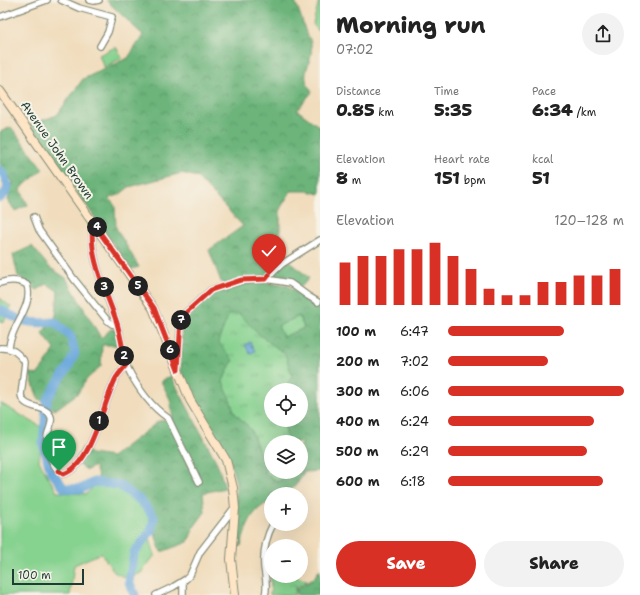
<!DOCTYPE html>
<html lang="en">
<head>
<meta charset="utf-8">
<style>
	body { margin:0; font-family:"Shantell Sans",sans-serif; background:#f2f2f2; color:#222; height:100vh; display:flex; flex-direction:column; font-size:15px; white-space:nowrap }
	* { box-sizing:border-box; margin:0 }
	p { font-size:13px; color:#767676 }
	.icon { flex:none; width:22px; height:22px; fill:none; stroke:currentColor; stroke-width:2; stroke-linecap:round; stroke-linejoin:round }
	.map { position:relative; flex:1; overflow:hidden }
	.sheet { display:flex; flex-direction:column; background:#fff; width:320px }
	.sheet>* { flex:none }
	.fabs { position:absolute; left:264px; top:383px; display:grid; gap:8px }
	.fabs a { display:grid; place-items:center; width:44px; height:44px; border-radius:50%; background:#fff; box-shadow:0 4px 16px #0002; font-size:20px }
	.scale { position:absolute; left:12px; bottom:10px; width:72px; box-sizing:border-box; padding-left:4px; border:2px solid #1f3d34; border-top:0; font-size:11px; line-height:14px; white-space:nowrap; color:#1f3d34; -webkit-text-stroke:3px #f7f3e8; paint-order:stroke }
	.pin { position:absolute; display:grid; place-items:center; width:34px; height:34px; color:#fff; margin:-41px -17px; border-radius:50% 50% 50% 0; rotate:-45deg; box-shadow:0 0 4px #0007 }
	.pin .icon { rotate:45deg }
	.km { position:absolute; width:20px; height:20px; margin:-10px; border-radius:50%; background:#222; color:#fff; font-size:11px; line-height:20px; text-align:center }
	.round { display:grid; place-items:center; flex:none; width:42px; height:42px; border-radius:21px; background:#f2f2f2 }
	.head { display:flex; align-items:center; justify-content:space-between; height:68px; padding:0 16px }
	h1 { font-size:22px; font-weight:800; line-height:30px }
	.figures { display:grid; grid-template-columns:repeat(3,1fr); gap:6px; height:68px; padding:4px 16px }
	.figures div { display:grid; align-content:center }
	.figures b { font-size:17px; font-weight:800 }
	.figures small { font-size:11px; font-weight:400 }
	.figures p { font-size:11px }
	.chart { height:112px; padding:8px 16px }
	.chart p { display:flex; justify-content:space-between }
	.chart svg { width:100%; height:72px; margin-top:4px; stroke:#d93025; stroke-width:6 }
	.cta { display:flex; gap:8px; margin-top:auto; padding:8px 16px }
	.cta a { flex:1; height:46px; border-radius:24px; background:#d93025; color:#fff; font-size:16px; font-weight:800; line-height:46px; text-align:center }
	.cta a+a { background:#f2f2f2; color:#222 }
	ul { padding:0 16px; list-style:none; font-size:13px }
	li { display:grid; grid-template-columns:64px 48px 1fr; align-items:center; height:30px }
	li i { height:10px; border-radius:5px; background:#d93025 }
	main { display:flex; flex:1; min-height:0 }
	.map>svg:first-child { display:block }
	.grass { fill:#86d28f; stroke:#528862 }
	.forest { fill:url(#forest-crowns); stroke:#467857; fill-rule:evenodd }
	.park { fill:url(#park-tufts); stroke:#528862 }
	.water { fill:url(#water-waves); stroke:#447288 }
	.lines { fill:none; stroke-linecap:round; stroke-linejoin:round }
	.river { stroke:#69a7db; stroke-width:9 }
	.street-casing { stroke:#888d78; stroke-width:8 }
	.secondary-casing { stroke:#888d78; stroke-width:10 }
	.street { stroke:#fff; stroke-width:5.5 }
	.secondary { stroke:#fde5c5; stroke-width:8 }
	.route-casing { stroke:#fff; stroke-width:8 }
	.route { stroke:#d93025; stroke-width:5 }
	.labels { text-anchor:middle; dominant-baseline:central; stroke-width:4; stroke-linejoin:round; paint-order:stroke }
	.street-label { font-size:12px; fill:#1f3d34; stroke:#f7f3e8 }
</style>
</head>
<body>
<main>
<div class="map">
<svg width="320" height="595" viewBox="0 0 320 595">
	<defs>
		<pattern id="forest-crowns" width="20" height="18" patternUnits="userSpaceOnUse"><rect width="20" height="18" fill="#6cb47a"/><path d="M2 6a3 3 0 1 1 6 0M12 15a3 3 0 1 1 6 0" fill="none" stroke="#589465"/></pattern>
		<pattern id="park-tufts" width="24" height="20" patternUnits="userSpaceOnUse"><rect width="24" height="20" fill="#86d28f"/><path d="M3 7l-1-3M5 7V3M7 7l1-3M15 17l-1-3M17 17v-4M19 17l1-3" fill="none" stroke="#6dac76"/></pattern>
		<pattern id="water-waves" width="16" height="10" patternUnits="userSpaceOnUse"><rect width="16" height="10" fill="#69a7db"/><path d="M0 5q4-4 8 0t8 0" fill="none" stroke="#5689b2"/></pattern>
	</defs>
	<rect width="100%" height="100%" fill="#f7f3e8"/>
	<filter id="ink" filterUnits="userSpaceOnUse"><feTurbulence type="fractalNoise" baseFrequency=".025" numOctaves="2"/><feDisplacementMap in="SourceGraphic" scale="8" xChannelSelector="R" yChannelSelector="G"/><feConvolveMatrix kernelMatrix="1 2 1 2 8 2 1 2 1" color-interpolation-filters="sRGB"/></filter>
	<filter id="wash" filterUnits="userSpaceOnUse"><feTurbulence type="fractalNoise" baseFrequency=".012" numOctaves="4" result="noise"/><feDisplacementMap in="SourceGraphic" scale="16" xChannelSelector="R" yChannelSelector="G"/><feGaussianBlur stdDeviation="0.9" result="paint"/><feColorMatrix in="noise" values="0 0 0 0 0 0 0 0 0 0 0 0 0 0 0 0 0 1.4 0 .05"/><feComposite in="paint" operator="in"/></filter>
	<g filter="url(#wash)">
		<rect width="100%" height="100%" fill="#f1ddbd"/>
		<path class="grass" d="M319,0H320V33L313,24Z
			M116,47L122,58L104,67L99,55Z
			M0,298L11,307L4,321L0,322Z
			M299,316L304,328L283,338L278,326Z
			M0,403L43,428L39,461L57,492L86,494L96,484L119,488L139,502L151,518L148,533L155,555L141,573L127,579L114,572L101,553L74,565L70,595H0Z"/>
		<path class="forest" d="M106,0H294C300,11 302,21 306,33C308,36 311,40 311,44C314,64 297,73 312,92L297,110L320,127V194L309,191H291L280,209V237L286,258L309,278L301,287C298,285 294,282 290,280C269,272 243,279 222,284L209,250L243,226L197,177L182,173L129,187L119,195L109,198L115,206L116,228L139,267L131,269L30,125L57,115L83,79L128,58L143,35Z
			M11,127L43,169L20,189L28,205L15,211L8,200L13,182L0,164V132Z
			M32,246L49,267L66,278L101,338L111,329L116,330L119,345H102L101,366L87,379L78,393L55,410L38,398L29,372L37,375L44,366L55,349L42,333L56,316L58,291L47,284L37,290L18,276L13,255Z
			M267,283L288,286L320,308V466L319,471L304,472C295,489 290,494 271,494V501C250,511 247,525 241,546L236,544V482L230,461L206,422L181,371L182,318L213,292L243,284ZM299,316L304,328L283,337L278,326ZM261,336L285,354L292,376L284,390H301V420H284L287,442H301V472H290L278,482L266,474L262,459L251,430L235,413L223,381L233,360Z
			M171,376L217,463L225,488L203,493L205,512L194,527L188,542L161,552L154,531L156,518L142,499L117,483L99,480L95,466L87,470L74,461L83,447L91,454L112,457L159,421L173,419L170,399L161,381Z
			M320,569V595H297L296,589L313,579Z"/>
		<path class="park" d="M229,314H239L261,336L285,354L292,376L284,390H271V412L268,417L271,420H284L287,442H271V472H290L278,482L266,474L262,459L251,430L235,413L223,381L233,360L218,342Z
			M270,563L271,564V576H296L307,581L295,588V595H270L271,589Z"/>
		<path class="water" d="M250,342L255,351L250,354L245,345Z"/>
		<g class="lines">
			<path class="river" d="M0,170L4,175L8,186L6,192L0,198
				M0,310H2C23,323 31,324 55,322L71,337L75,353L68,368L58,382L47,400L43,445L51,471L64,488L81,489L94,482L119,485L141,501L154,517L151,531L134,553L129,582L135,595"/>
		</g>
	</g>
	<g filter="url(#ink)">
		<g class="lines">
			<defs>
				<path id="street" d="M61,0L79,8L112,17L108,32L100,46
					M89,0L94,1L99,0
					M0,17L47,0
					M34,217L39,230L74,279L107,320L112,324L117,325
					M93,223C88,262 109,295 119,331C122,342 122,357 127,367C137,387 150,406 168,418L199,482
					M266,279L282,264L320,240
					M0,283C9,280 19,280 27,285C34,307 10,326 9,348
					M0,348C12,347 18,353 25,362L21,395C24,411 47,404 51,417C53,424 47,432 47,438C47,451 52,468 63,474C92,466 103,402 116,378C119,373 123,369 126,365
					M178,366L181,317L211,290L241,281L266,279L290,283L308,296L318,302
					M183,581V595
					M156,595L173,587L186,579L190,575L200,552L234,508
					M265,595C268,586 265,576 264,567C263,552 266,537 273,524"/>
				<path id="secondary" d="M0,91L153,308L190,400L226,460L233,488L235,508L231,559L235,595"/>
			</defs>
			<use href="#street" class="street-casing"/>
			<use href="#secondary" class="secondary-casing"/>
			<use href="#street" class="street"/>
			<use href="#secondary" class="secondary"/>
		</g>
	</g>
	<g class="lines" filter="url(#ink)">
		<defs>
			<path id="route" d="M59,471L63,474C92,466 103,402 116,378C119,373 123,369 126,365C123,351 121,337 117,323C106,290 88,258 93,223L154,308L178,370L181,317L211,290L241,280L266,279L269,275"/>
		</defs>
		<use href="#route" class="route-casing"/>
		<use href="#route" class="route"/>
	</g>
	<g class="labels">
		<g class="street-label">
			<text transform="translate(57 150) rotate(55)">Avenue John Brown</text>
		</g>
	</g>
</svg>
<div class="fabs">
<a><svg class="icon" aria-label="locate" viewBox="0 0 24 24"><circle cx="12" cy="12" r="6"/><path d="M12 2v4M12 18v4M2 12h4M18 12h4"/></svg></a>
<a><svg class="icon" aria-label="layers" viewBox="0 0 24 24"><path d="M12 4l9 5-9 5-9-5zM3 14l9 5 9-5"/></svg></a>
<a>+</a>
<a>−</a>
</div>
<div class="scale">100 m</div>
<div class="pin" style="left:59px;top:471px;background:#1e9e55"><svg class="icon" aria-label="arrive" viewBox="0 0 24 24"><path d="M6 21V4h12l-3 4 3 4H6"/></svg></div>
<div class="pin" style="left:269px;top:275px;background:#d93025"><svg class="icon" aria-label="check" viewBox="0 0 24 24"><path d="M5 12l5 5 9-10"/></svg></div>
<b class="km" style="left:99px;top:421px">1</b>
<b class="km" style="left:124px;top:356px">2</b>
<b class="km" style="left:104px;top:287px">3</b>
<b class="km" style="left:97px;top:227px">4</b>
<b class="km" style="left:138px;top:286px">5</b>
<b class="km" style="left:170px;top:350px">6</b>
<b class="km" style="left:181px;top:320px">7</b>
</div>
<section class="sheet">
<div class="head"><div><h1>Morning run</h1><p>07:02</p></div><a class="round"><svg class="icon" aria-label="share" viewBox="0 0 24 24"><path d="M12 15V3M7 8l5-5 5 5M5 13v7h14v-7"/></svg></a></div>
<div class="figures">
<div><p>Distance</p><b>0.85<small> km</small></b></div>
<div><p>Time</p><b>5:35</b></div>
<div><p>Pace</p><b>6:34<small> /km</small></b></div>
</div>
<div class="figures">
<div><p>Elevation</p><b>8<small> m</small></b></div>
<div><p>Heart rate</p><b>151<small> bpm</small></b></div>
<div><p>kcal</p><b>51</b></div>
</div>
<div class="chart"><p><span>Elevation</span>120–128 m</p>
<svg viewBox="0 0 160 44" preserveAspectRatio="none"><path d="M5 44V18M15 44V14M25 44V14M35 44V10M45 44V10M55 44V6M65 44V14M75 44V22M85 44V34M95 44V38M105 44V38M115 44V30M125 44V30M135 44V26M145 44V26M155 44V22"/></svg>
</div>
<ul>
<li><b>100 m</b>6:47<i style="width:66%"></i></li>
<li><b>200 m</b>7:02<i style="width:57%"></i></li>
<li><b>300 m</b>6:06<i style="width:100%"></i></li>
<li><b>400 m</b>6:24<i style="width:83%"></i></li>
<li><b>500 m</b>6:29<i style="width:79%"></i></li>
<li><b>600 m</b>6:18<i style="width:88%"></i></li>
</ul>
<div class="cta"><a>Save</a><a>Share</a></div>
</section>
</main>
</body>
</html>
